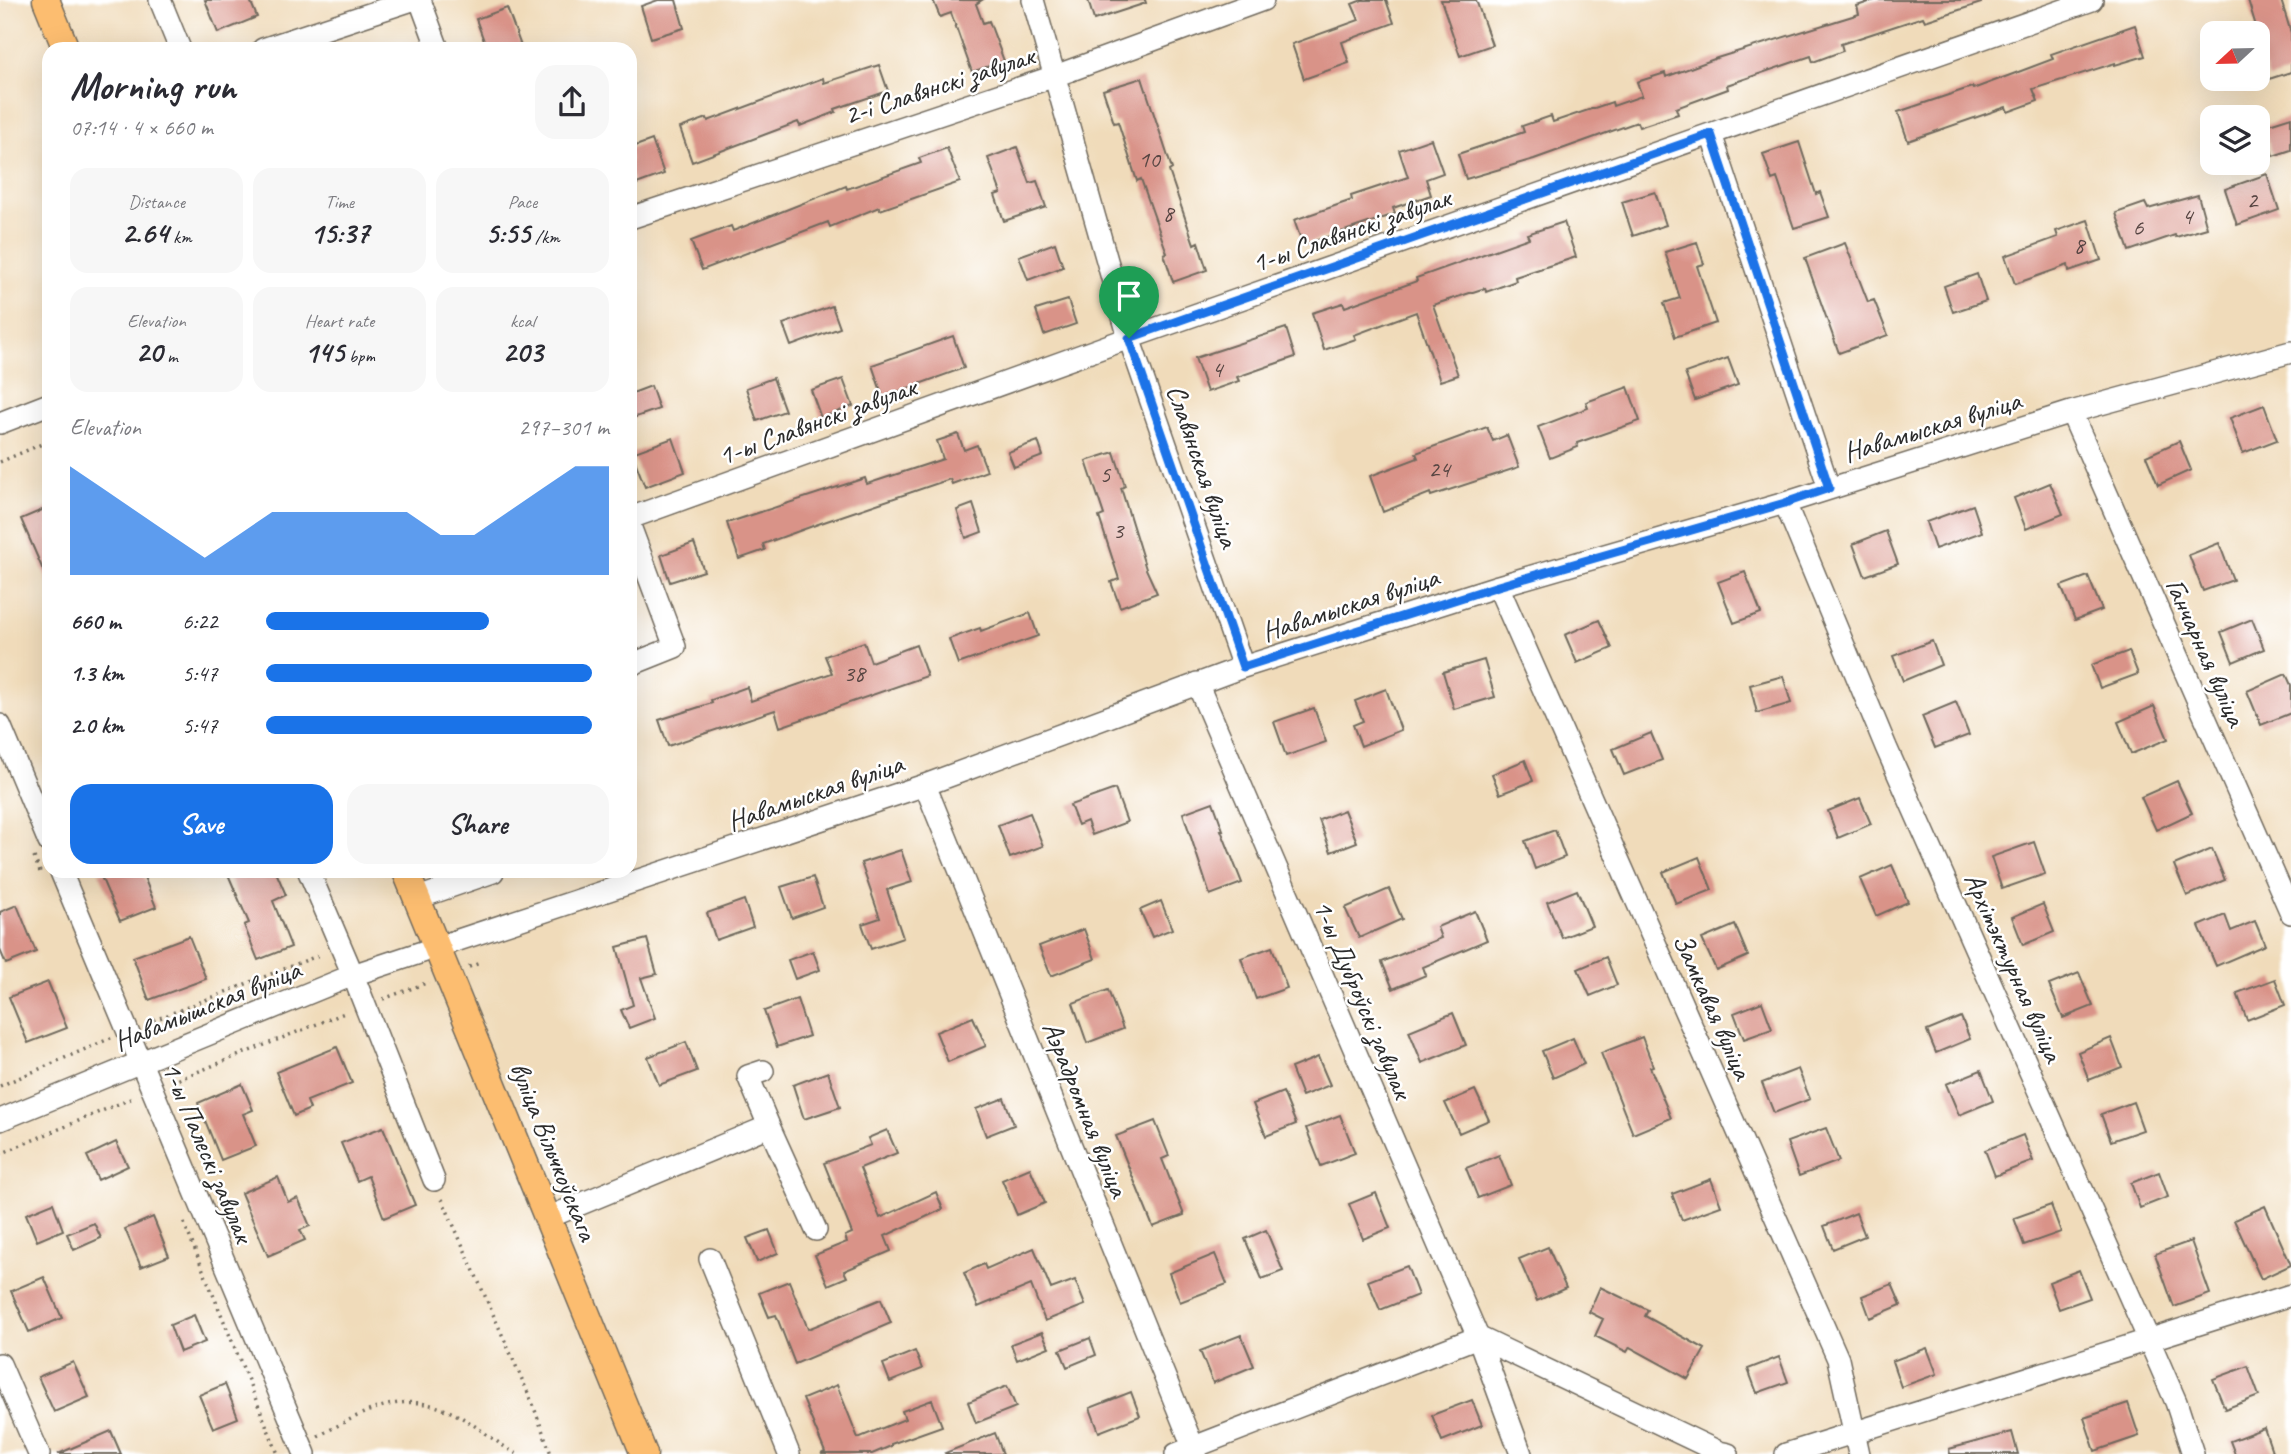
<!DOCTYPE html>
<html lang="en">
<head>
<meta charset="utf-8">
<style>
	body { margin:0; font-family:Caveat,sans-serif; background:#f7f7f7; color:#2b2b33; height:100vh; display:flex; flex-direction:column; font-size:26px; white-space:nowrap }
	* { box-sizing:border-box; margin:0 }
	p { font-size:23px; color:#7c7c81 }
	.icon { flex:none; width:38px; height:38px; fill:none; stroke:currentColor; stroke-width:2; stroke-linecap:round; stroke-linejoin:round }
	.map { position:relative; flex:1; overflow:hidden }
	.details { position:absolute; left:42px; top:42px; width:595px; height:836px; display:flex; flex-direction:column; background:#fff; border-radius:21px; box-shadow:0 7px 28px #0002 }
	.details>* { flex:none }
	.needle { width:46px; rotate:248deg }
	.fabs { position:absolute; left:2200px; top:21px; display:grid; gap:14px }
	.fabs a { display:grid; place-items:center; width:70px; height:70px; border-radius:14px; background:#fff; box-shadow:0 7px 28px #0002; font-size:35px }
	.pin { position:absolute; display:grid; place-items:center; width:60px; height:60px; color:#fff; margin:-72px -30px; border-radius:50% 50% 50% 0; rotate:-45deg; box-shadow:0 0 7px #0007 }
	.pin .icon { rotate:45deg }
	.round { display:grid; place-items:center; flex:none; width:74px; height:74px; border-radius:21px; background:#f7f7f7 }
	.summary { display:flex; align-items:center; justify-content:space-between; height:119px; padding:0 28px }
	h1 { font-size:38px; font-weight:800; line-height:52px }
	.stats { display:grid; grid-template-columns:repeat(3,1fr); gap:10px; height:119px; padding:7px 28px }
	.stats div { display:grid; align-content:center; border-radius:18px; background:#f7f7f7; text-align:center }
	.stats b { font-size:30px; font-weight:800 }
	.stats small { font-size:19px; font-weight:400 }
	.stats p { font-size:19px }
	.chart { height:196px; padding:14px 28px }
	.chart p { display:flex; justify-content:space-between }
	.chart svg { width:100%; height:126px; margin-top:7px; fill:#1a73e8; opacity:.7 }
	.primary-button { display:flex; gap:14px; margin-top:auto; padding:14px 28px }
	.primary-button a { flex:1; height:80px; border-radius:21px; background:#1a73e8; color:#fff; font-size:28px; font-weight:800; line-height:80px; text-align:center }
	.primary-button a+a { background:#f7f7f7; color:#2b2b33 }
	ul { padding:0 28px; list-style:none; font-size:23px }
	li { display:grid; grid-template-columns:112px 84px 1fr; align-items:center; height:52px }
	li i { height:18px; border-radius:9px; background:#1a73e8 }
	.map>svg:first-child { display:block }
	.building { fill:#d99388 }
	.lines { fill:none; stroke-linecap:round; stroke-linejoin:round }
	.minor-casing { stroke:#70695d; stroke-width:24 }
	.major-casing { stroke:#70695d; stroke-width:29 }
	.path { stroke:#70695d; stroke-width:3.5; stroke-dasharray:2 5; stroke-linecap:butt }
	.minor { stroke:#fff; stroke-width:21 }
	.major { stroke:#fcbd6f; stroke-width:26 }
	.route-casing { stroke:#fff; stroke-width:14 }
	.route { stroke:#1a73e8; stroke-width:9 }
	.labels { text-anchor:middle; dominant-baseline:central; stroke-width:5; stroke-linejoin:round; paint-order:stroke }
	.number-label { font-size:24px; fill:#564542 }
	.street-label { font-size:28px; fill:#2b2b2b; stroke:#fff }
</style>
</head>
<body>
<div class="map">
<svg width="2291" height="1454" viewBox="0 0 2291 1454">
	<rect width="100%" height="100%" fill="#fff"/>
	<filter id="ink" filterUnits="userSpaceOnUse"><feTurbulence type="fractalNoise" baseFrequency=".0143" numOctaves="2"/><feDisplacementMap in="SourceGraphic" scale="14" xChannelSelector="R" yChannelSelector="G"/><feConvolveMatrix kernelMatrix="1 2 1 2 8 2 1 2 1" color-interpolation-filters="sRGB"/></filter>
	<filter id="wash" filterUnits="userSpaceOnUse"><feTurbulence type="fractalNoise" baseFrequency=".00686" numOctaves="4" result="noise"/><feDisplacementMap in="SourceGraphic" scale="28" xChannelSelector="R" yChannelSelector="G"/><feGaussianBlur stdDeviation="1.57" result="paint"/><feColorMatrix in="noise" values="0 0 0 0 0 0 0 0 0 0 0 0 0 0 0 0 0 1.4 0 .05"/><feComposite in="paint" operator="in"/></filter>
	<g filter="url(#wash)">
		<rect width="100%" height="100%" fill="#f0dbba"/>
		<g id="blocks">
			<path class="building" d="M205,0H250L257,17L218,33Z
				M658,0H676L684,28L651,38L641,6Z
				M933,0H982L976,4L983,23L989,21L1004,61L972,72L951,13L940,17Z
				M1088,0H1145L1146,3L1094,20Z
				M1362,0H1386L1394,23L1342,42L1349,63L1304,79L1292,44L1359,20L1352,4Z
				M1441,0H1476L1492,45L1460,56Z
				M1875,0H1981V3L1925,21L1923,17L1841,44L1843,51L1813,62L1811,56L1727,85L1728,89L1676,108L1678,114L1639,127L1637,122L1534,159L1466,179L1458,154L1524,132L1522,126L1551,116L1553,122L1612,102L1613,106L1642,96L1637,82L1665,73L1666,77L1717,58L1859,14L1857,6Z
				M2248,0H2281L2291,33V72L2269,79L2259,50L2263,49Z
				M507,8L522,49H487L476,19Z
				M2135,25L2145,56L2115,65V63L2033,89L2038,101L2008,112L2006,107L1908,141L1898,112L1972,87L1973,89L2053,59L2051,54Z
				M879,65L888,91L835,109L836,112L800,126L798,122L692,162L680,128L707,118L708,121L823,78L824,83Z
				M1142,78L1172,169L1169,171L1194,244L1198,242L1207,270L1173,282L1164,254L1167,253L1141,179L1137,181L1118,122L1114,123L1103,90Z
				M2291,117V150L2273,156L2263,126Z
				M1431,139L1443,173L1426,179L1431,195L1393,208L1395,214L1303,245L1294,220L1352,200L1351,196L1408,177L1399,150Z
				M652,140L664,174L634,185L630,173V148Z
				M1799,142L1816,194L1820,192L1829,217L1794,228L1777,178L1772,180L1763,154Z
				M1017,147L1030,183L1037,181L1046,207L1004,221L995,195L1001,193L988,158Z
				M947,148L960,182L880,210L879,207L830,227L828,222L702,270L691,241L731,226L733,231L846,186L847,189L921,163L919,158Z
				M2267,174L2279,210L2237,225L2225,189Z
				M1655,192L1666,225L1633,236L1622,202Z
				M2198,195L2207,228L2176,237L2175,235L2129,251L2116,213L2145,203L2148,209Z
				M2088,220L2101,260L2069,271L2068,265L2015,284L2005,256L2058,237L2056,231Z
				M1564,222L1576,257L1515,277L1516,281L1486,292L1485,288L1433,305L1458,375L1440,381L1416,312L1354,335L1356,339L1324,350L1312,313L1343,303L1345,307L1417,281L1416,278L1529,238L1527,234Z
				M1697,242L1704,264L1697,266L1716,323L1675,337L1664,303L1680,298L1665,252Z
				M1055,243L1063,267L1028,280L1019,256Z
				M1845,243L1868,302L1874,300L1888,335L1839,353L1805,258Z
				M1977,274L1986,301L1953,312L1944,286Z
				M1068,300L1076,324L1044,335L1036,310Z
				M832,306L840,328L791,346L783,324Z
				M1286,328L1295,357L1237,377L1239,381L1207,392L1195,358Z
				M953,336L964,368L883,397L872,365Z
				M1728,358L1738,385L1695,400L1685,373Z
				M773,378L785,411L757,421L746,388Z
				M843,379L853,406L821,418L811,390Z
				M651,386L659,409L630,419V394Z
				M1628,387L1640,421L1577,443L1578,447L1550,458L1538,427L1588,408L1586,402Z
				M2264,405L2277,440L2243,453L2230,418Z
				M1487,427L1493,441L1507,435L1519,467L1431,496L1430,493L1383,512L1370,476L1418,458L1416,453Z
				M958,434L964,450L977,445L987,471L952,484L950,479L821,523L763,544L765,550L739,559L727,523L865,478L867,484L943,459L937,441Z
				M673,438L685,472L645,487L632,453Z
				M1038,441L1043,456L1014,467L1008,452Z
				M2179,441L2191,470L2158,485L2146,456Z
				M1114,452L1125,486L1121,488L1146,569L1157,593L1120,607L1111,582L1119,579L1099,517L1104,515L1086,461Z
				M2050,483L2063,514L2026,529L2014,498Z
				M973,504L982,532L966,538L957,510Z
				M1973,505L1982,532L1935,549L1926,522Z
				M49,507V584L21,519Z
				M1886,531L1898,564L1865,576L1853,544Z
				M694,543L704,571L670,582L661,555Z
				M2219,543L2233,580L2203,591L2189,555Z
				M1745,572L1761,613L1734,623L1718,582Z
				M2088,576L2102,610L2075,620L2061,586Z
				M1030,613L1038,636L958,664L949,639L980,628L981,631Z
				M2252,619L2264,649L2233,662L2221,632Z
				M1599,620L1612,648L1577,663L1565,635Z
				M1932,641L1941,665L1903,681L1893,656Z
				M864,642L871,662L916,645L927,676L780,727L775,710L668,746L659,720L712,703L711,700L747,687L751,701L832,673L825,656Z
				M2129,651L2138,674L2100,688L2091,665Z
				M1484,660L1495,697L1454,709L1443,672Z
				M2286,674L2291,685V713L2261,725L2247,691Z
				M1783,676L1791,703L1757,713L1750,685Z
				M1386,689L1401,730L1361,746L1353,725L1363,721L1355,701Z
				M1956,702L1969,735L1935,748L1922,716Z
				M2154,706L2168,739L2131,754L2118,722Z
				M1314,708L1326,742L1286,756L1274,722Z
				M1651,733L1662,760L1624,775L1613,749Z
				M1525,760L1533,781L1500,794L1492,774Z
				M2177,781L2192,813L2156,830L2141,797Z
				M1115,789L1127,822L1092,835L1087,821L1078,825L1070,805Z
				M1860,798L1871,824L1838,838L1828,811Z
				M1213,802L1223,830H1221L1242,883L1210,895L1183,813Z
				M1344,810L1357,842L1331,852L1319,820Z
				M1030,813L1043,846L1010,858L998,825Z
				M1555,830L1565,857L1535,869L1525,841Z
				M2034,842L2045,874L2002,889L1991,857Z
				M2212,849L2225,880L2187,896L2174,865Z
				M901,850L912,882L887,890L903,938L871,949L862,924L880,918L861,863Z
				M1699,857L1712,890L1676,904L1663,872Z
				M1892,865L1908,902L1876,916L1860,879Z
				M99,872H142L156,907L120,921Z
				M227,872H276L286,895L273,901L291,947L258,960L244,925L249,923Z
				M813,877L823,907L792,918L781,887Z
				M1389,889L1402,919L1359,938L1345,908Z
				M1577,890L1592,926L1562,938L1547,902Z
				M744,900L753,927L716,940L707,913Z
				M1161,901L1172,929L1152,937L1140,910Z
				M2043,904L2054,932L2023,945L2012,917Z
				M17,905L36,952L6,964L0,950V912Z
				M1475,911L1487,940L1423,967L1426,975L1393,989L1382,962L1441,938L1437,927Z
				M2225,915L2231,931L2255,921L2265,945L2216,966L2199,926Z
				M1735,925L1748,956L1716,970L1702,939Z
				M1084,929L1095,959L1051,976L1039,946Z
				M189,936L206,979L149,1000L133,957Z
				M647,939L657,974L641,978L655,1018L629,1028L621,1010L633,1005L617,947Z
				M1272,947L1287,988L1256,999L1241,958Z
				M813,951L820,970L795,979L788,960Z
				M1606,957L1617,985L1590,996L1578,969Z
				M2079,973L2093,1006L2063,1018L2049,985Z
				M2275,979L2285,1005L2247,1020L2237,993Z
				M48,982L67,1028L28,1043L9,997Z
				M1108,990L1123,1029L1087,1043L1073,1003Z
				M797,999L809,1036L777,1047L764,1011Z
				M1762,1002L1772,1029L1744,1039L1734,1013Z
				M1453,1013L1466,1045L1422,1063L1409,1031Z
				M973,1017L986,1046L948,1062L936,1032Z
				M1961,1017L1970,1039L1936,1053L1927,1031Z
				M1642,1037L1653,1066L1650,1067L1671,1118L1633,1134L1601,1053Z
				M1573,1038L1584,1064L1553,1078L1542,1051Z
				M2111,1038L2122,1067L2089,1080L2078,1052Z
				M686,1042L697,1071L659,1085L648,1057Z
				M337,1047L352,1083L307,1101L310,1109L294,1116L276,1072Z
				M1318,1057L1330,1085L1302,1096L1291,1068Z
				M1798,1069L1810,1099L1774,1113L1762,1083Z
				M1981,1070L1993,1101L1959,1115L1946,1084Z
				M828,1072L840,1107L804,1119L793,1085Z
				M242,1084L253,1110L243,1114L256,1146L221,1160L198,1103Z
				M1475,1090L1489,1120L1459,1133L1445,1103Z
				M1283,1092L1296,1124L1266,1136L1253,1104Z
				M1004,1098L1014,1125L986,1136L976,1109Z
				M2133,1102L2143,1130L2111,1141L2101,1114Z
				M1340,1115L1355,1153L1321,1166L1306,1128Z
				M1155,1121L1169,1156L1162,1159L1184,1215L1153,1227L1116,1136Z
				M383,1127L415,1205L384,1218L368,1176L357,1181L341,1143Z
				M1826,1128L1839,1161L1799,1176L1787,1142Z
				M887,1130L897,1153L860,1168L880,1218L936,1192L943,1209L885,1236L891,1251L844,1271L847,1277L828,1285L815,1255L847,1242L845,1236L852,1233L824,1163L871,1145L868,1138Z
				M2023,1135L2033,1161L1995,1176L1985,1150Z
				M116,1142L128,1166L98,1180L87,1156Z
				M1499,1155L1511,1185L1478,1198L1466,1168Z
				M1030,1168L1045,1203L1017,1215L1002,1180Z
				M2159,1172L2168,1197L2140,1208L2131,1183Z
				M278,1177L288,1202L298,1198L310,1226L300,1230L305,1240L268,1256L241,1193Z
				M1711,1179L1721,1206L1682,1220L1672,1194Z
				M1376,1193L1390,1228L1363,1239L1349,1204Z
				M53,1203L63,1230L37,1241L26,1214Z
				M2051,1205L2061,1232L2024,1245L2014,1218Z
				M2265,1206L2291,1265L2261,1279L2234,1220Z
				M1856,1213L1865,1236L1833,1249L1824,1226Z
				M153,1217L169,1256L141,1267L125,1229Z
				M94,1223L101,1238L74,1250L67,1234Z
				M769,1230L778,1253L757,1262L747,1238Z
				M1266,1230L1283,1271L1262,1279L1245,1239Z
				M2191,1241L2210,1294L2174,1307L2155,1254Z
				M1548,1247L1566,1288L1537,1301L1519,1259Z
				M1034,1248L1051,1289L1075,1280L1085,1305L1045,1321L1031,1285L978,1307L964,1273L984,1264L986,1269Z
				M1215,1254L1227,1284L1180,1302L1169,1273Z
				M1407,1266L1418,1295L1380,1310L1368,1281Z
				M2079,1270L2090,1298L2059,1309L2049,1282Z
				M44,1277L62,1318L29,1332L11,1291Z
				M789,1281L808,1329L881,1299L891,1323L795,1364L776,1315L769,1317L759,1293Z
				M1892,1284L1901,1305L1870,1318L1862,1296Z
				M1600,1287L1648,1310L1645,1316L1705,1349L1688,1379L1630,1347L1627,1352L1595,1336L1603,1319L1589,1312Z
				M194,1315L205,1342L180,1352L170,1325Z
				M1042,1332L1049,1347L1017,1360L1011,1344Z
				M1241,1335L1254,1366L1213,1383L1200,1351Z
				M1090,1338L1096,1355L1067,1367L1060,1350Z
				M1927,1348L1937,1374L1901,1387L1892,1361Z
				M915,1351L922,1369L890,1382L883,1364Z
				M1779,1357L1788,1382L1757,1393L1748,1369Z
				M73,1362L89,1397L54,1412L38,1377Z
				M2248,1366L2259,1396L2225,1409L2213,1379Z
				M225,1384L238,1418L213,1428L199,1395Z
				M837,1385L858,1438L905,1419L902,1411L932,1400L942,1426L891,1444V1446L872,1454H821L825,1452L803,1399Z
				M1007,1386L1016,1407L976,1423L968,1402Z
				M1131,1392L1140,1416L1099,1432L1090,1408Z
				M1472,1400L1482,1425L1442,1441L1432,1415Z
				M2128,1403L2139,1436L2095,1451L2084,1418Z
				M2264,1428L2273,1454H2235L2230,1441Z
				M111,1431L121,1454H58Z
				M2012,1432L2018,1454H1950L1949,1449Z
				M995,1433L1003,1454H946L945,1453Z"/>
		</g>
	</g>
	<g filter="url(#ink)">
		<use href="#blocks" fill-opacity="0" stroke="#70695d" stroke-width="2"/>
		<g class="lines">
			<defs>
				<path id="minor" d="M160,0L180,49
					M420,0L438,49
					M1033,0L1129,338L1243,667
					M263,49L412,0
					M1711,134L1829,488
					M630,218L1055,76L1263,0
					M2071,412L2291,913
					M0,423L49,404
					M1785,503L1886,747L2149,1340L2176,1402L2193,1454
					M630,518L1129,338L2092,0
					M630,526L675,647L630,665
					M1498,586L1838,1359L1859,1454
					M1197,683L1478,1337L1521,1454
					M0,725L49,842
					M925,785L1196,1454
					M61,872L305,1454
					M309,872L353,975L434,1180
					M418,898L493,872
					M763,1071L748,1076L769,1126
					M0,1120L353,975L925,785L1243,667L1498,586L1785,503L2071,412L2291,352
					M547,1218L769,1126L816,1230
					M710,1259L789,1454
					M0,1364L39,1454
					M1176,1454L1478,1337L1719,1452L1728,1454
					M1786,1454L2291,1295"/>
				<path id="major" d="M46,0L66,49
					M406,872L644,1454"/>
			</defs>
			<use href="#minor" class="minor-casing"/>
			<use href="#major" class="major-casing"/>
			<path class="path" d="M0,462L49,441
				M34,857L40,872
				M469,967L480,963
				M383,999L429,982
				M147,1023L322,954
				M172,1082L347,1012
				M0,1086L111,1038
				M0,1154L135,1097
				M442,1199L532,1402L551,1454
				M184,1223L278,1454
				M318,1436C366,1411 403,1387 457,1415C478,1426 496,1443 517,1454"/>
			<use href="#minor" class="minor"/>
			<use href="#major" class="major"/>
		</g>
	</g>
	<g class="lines" filter="url(#ink)">
		<defs>
			<path id="route" d="M1711,134L1829,488L1785,503L1498,586L1243,667L1129,338Z"/>
		</defs>
		<use href="#route" class="route-casing"/>
		<use href="#route" class="route"/>
	</g>
	<g class="labels">
		<g class="number-label">
			<text x="1149" y="159">10</text>
			<text x="2252" y="200">2</text>
			<text x="1168" y="213">8</text>
			<text x="2187" y="216">4</text>
			<text x="2138" y="227">6</text>
			<text x="2079" y="245">8</text>
			<text x="1217" y="369">4</text>
			<text x="1439" y="469">24</text>
			<text x="1105" y="474">5</text>
			<text x="1118" y="530">3</text>
			<text x="854" y="673">38</text>
		</g>
		<g class="street-label">
			<text transform="translate(939 85) rotate(-18)">2-і Славянскі завулак</text>
			<text transform="translate(1351 230) rotate(-19)">1-ы Славянскі завулак</text>
			<text transform="translate(817 421) rotate(-20)">1-ы Славянскі завулак</text>
			<text transform="translate(1932 426) rotate(-17)">Навамыская вуліца</text>
			<text transform="translate(1203 466) rotate(71)">Славянская вуліца</text>
			<text transform="translate(1350 604) rotate(-18)">Навамыская вуліца</text>
			<text transform="translate(2206 652) rotate(66)">Ганчарная вуліца</text>
			<text transform="translate(815 792) rotate(-19)">Навамыская вуліца</text>
			<text transform="translate(2014 967) rotate(66)">Архітэктурная вуліца</text>
			<text transform="translate(1363 999) rotate(67)">1-ы Дуброўскі завулак</text>
			<text transform="translate(207 1005) rotate(-22)">Навамышская вуліца</text>
			<text transform="translate(1713 1006) rotate(66)">Замкавая вуліца</text>
			<text transform="translate(1086 1109) rotate(68)">Аэрадромная вуліца</text>
			<text transform="translate(554 1151) rotate(68)">вуліца Вільчкоўскага</text>
			<text transform="translate(208 1152) rotate(67)">1-ы Палескі завулак</text>
		</g>
	</g>
</svg>
<div class="fabs">
<a><svg class="needle" viewBox="-14 -14 28 28"><path d="M0-13l5 13h-10z" fill="#e53935"/><path d="M0 13l5-13h-10z" fill="#7c7c81"/></svg></a>
<a><svg class="icon" aria-label="layers" viewBox="0 0 24 24"><path d="M12 4l9 5-9 5-9-5zM3 14l9 5 9-5"/></svg></a>
</div>
<div class="pin" style="left:1129px;top:338px;background:#1e9e55"><svg class="icon" aria-label="arrive" viewBox="0 0 24 24"><path d="M6 21V4h12l-3 4 3 4H6"/></svg></div>
<section class="details">
<div class="summary"><div><h1>Morning run</h1><p>07:14 · 4 × 660 m</p></div><a class="round"><svg class="icon" aria-label="share" viewBox="0 0 24 24"><path d="M12 15V3M7 8l5-5 5 5M5 13v7h14v-7"/></svg></a></div>
<div class="stats">
<div><p>Distance</p><b>2.64<small> km</small></b></div>
<div><p>Time</p><b>15:37</b></div>
<div><p>Pace</p><b>5:55<small> /km</small></b></div>
</div>
<div class="stats">
<div><p>Elevation</p><b>20<small> m</small></b></div>
<div><p>Heart rate</p><b>145<small> bpm</small></b></div>
<div><p>kcal</p><b>203</b></div>
</div>
<div class="chart"><p><span>Elevation</span>297–301 m</p>
<svg viewBox="0 0 160 44" preserveAspectRatio="none"><path d="M0 44V6L10 14L20 22L30 30L40 38L50 30L60 22L70 22L80 22L90 22L100 22L110 30L120 30L130 22L140 14L150 6L160 6V44z"/></svg>
</div>
<ul>
<li><b>660 m</b>6:22<i style="width:65%"></i></li>
<li><b>1.3 km</b>5:47<i style="width:95%"></i></li>
<li><b>2.0 km</b>5:47<i style="width:95%"></i></li>
</ul>
<div class="primary-button"><a>Save</a><a>Share</a></div>
</section>
</div>
</body>
</html>
